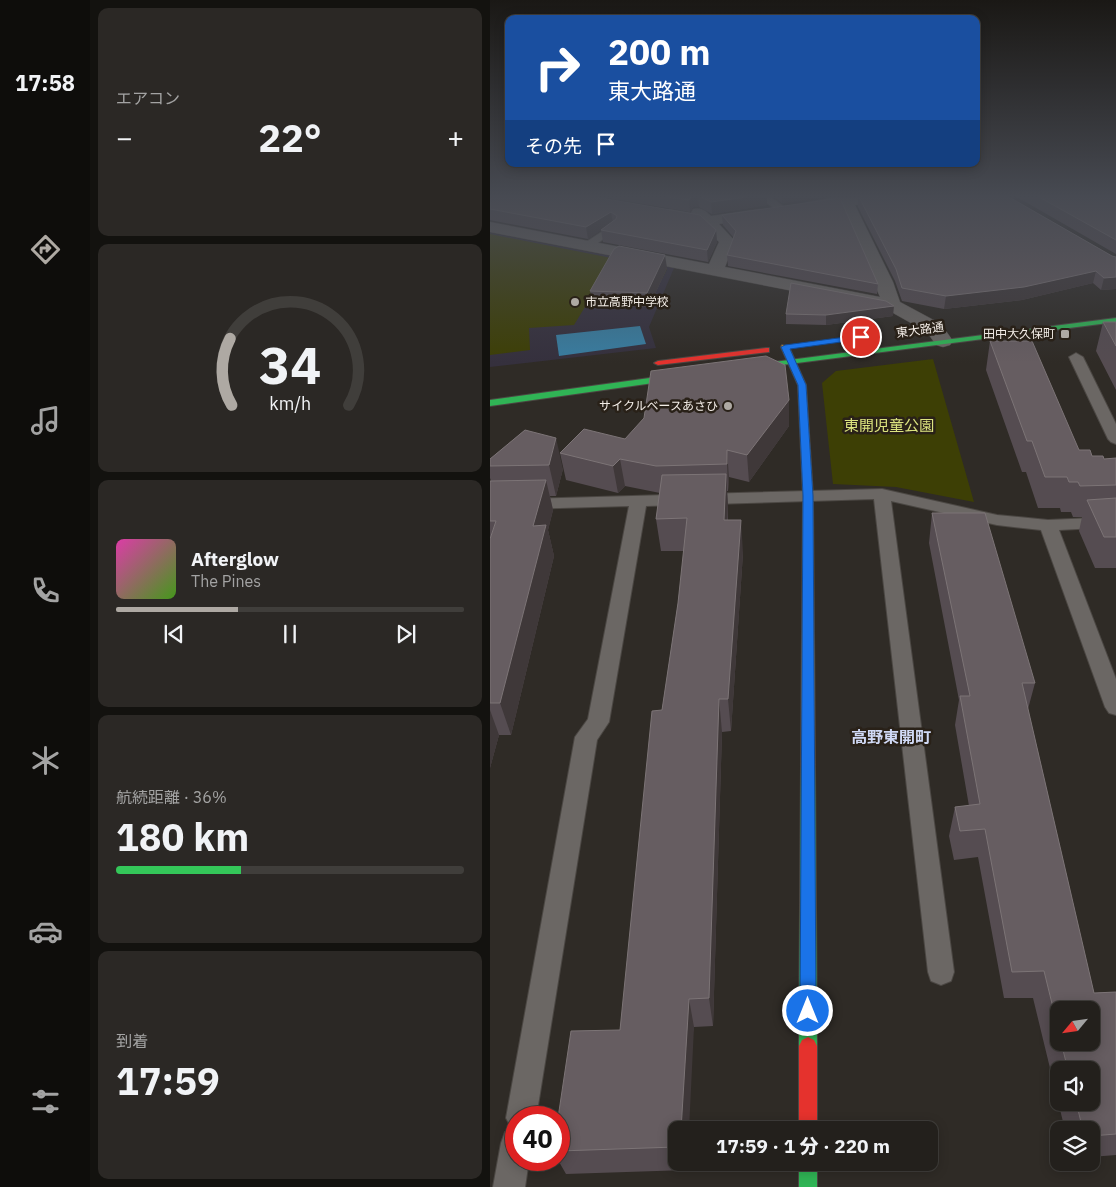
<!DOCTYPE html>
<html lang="ja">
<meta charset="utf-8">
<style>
:root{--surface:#23201c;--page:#2b2825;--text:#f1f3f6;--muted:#a3a3a3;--line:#403e3b;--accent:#aea9a3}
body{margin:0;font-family:"IBM Plex Sans","Noto Sans JP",sans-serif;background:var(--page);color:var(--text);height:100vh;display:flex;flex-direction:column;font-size:19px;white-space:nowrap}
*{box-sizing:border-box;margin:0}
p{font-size:16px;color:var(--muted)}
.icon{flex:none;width:28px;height:28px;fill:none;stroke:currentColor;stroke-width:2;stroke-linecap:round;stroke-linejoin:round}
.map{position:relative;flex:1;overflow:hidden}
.details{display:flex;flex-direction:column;gap:8px;padding:8px;background:#13120f;width:400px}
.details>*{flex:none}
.banner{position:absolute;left:15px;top:15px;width:475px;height:152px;border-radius:10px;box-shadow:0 2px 12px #0003,0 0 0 1px var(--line);background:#1a4fa0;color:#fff;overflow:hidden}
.needle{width:32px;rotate:241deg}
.controls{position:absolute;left:560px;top:1001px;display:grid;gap:10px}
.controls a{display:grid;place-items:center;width:50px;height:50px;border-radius:10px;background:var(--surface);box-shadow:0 2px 12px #0003,0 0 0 1px var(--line);font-size:25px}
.speed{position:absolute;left:15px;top:1106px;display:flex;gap:10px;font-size:25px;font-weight:700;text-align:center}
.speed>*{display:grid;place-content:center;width:65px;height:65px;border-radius:50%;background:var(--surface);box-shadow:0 2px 12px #0003,0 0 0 1px var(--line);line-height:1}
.speed .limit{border:8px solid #d22;background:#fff;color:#111}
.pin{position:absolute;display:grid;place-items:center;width:42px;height:42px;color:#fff;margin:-21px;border:2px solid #fff;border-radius:50%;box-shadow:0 1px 5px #0007}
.me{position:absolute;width:55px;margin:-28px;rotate:0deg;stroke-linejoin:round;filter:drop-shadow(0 0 4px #0008)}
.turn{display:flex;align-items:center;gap:18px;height:105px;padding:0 20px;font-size:22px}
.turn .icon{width:65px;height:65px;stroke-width:2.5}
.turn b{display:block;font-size:35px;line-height:42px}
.then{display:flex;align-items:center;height:48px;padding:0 20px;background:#0003;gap:10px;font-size:19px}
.big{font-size:38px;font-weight:800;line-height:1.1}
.details .tile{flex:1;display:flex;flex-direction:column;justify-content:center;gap:8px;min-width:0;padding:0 18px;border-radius:10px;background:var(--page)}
.details .dial{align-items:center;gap:0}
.dial svg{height:130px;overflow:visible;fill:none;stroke:var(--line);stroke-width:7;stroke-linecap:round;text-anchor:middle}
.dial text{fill:var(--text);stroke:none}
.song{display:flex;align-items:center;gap:15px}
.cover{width:60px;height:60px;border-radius:8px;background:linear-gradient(135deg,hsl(320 70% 55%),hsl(100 70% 35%))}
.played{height:5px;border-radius:2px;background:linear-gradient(90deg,var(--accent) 35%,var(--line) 35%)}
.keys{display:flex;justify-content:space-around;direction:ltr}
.heat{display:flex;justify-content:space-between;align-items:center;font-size:28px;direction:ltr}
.charge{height:8px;border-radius:4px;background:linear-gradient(90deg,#34c759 36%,var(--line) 0)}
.trip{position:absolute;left:178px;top:1121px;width:270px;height:50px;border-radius:10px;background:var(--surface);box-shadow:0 2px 12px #0003,0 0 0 1px var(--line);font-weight:800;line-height:50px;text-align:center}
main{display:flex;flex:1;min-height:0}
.tab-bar{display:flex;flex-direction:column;width:90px;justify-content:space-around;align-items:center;background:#0e0d0b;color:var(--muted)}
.tab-bar .icon{width:35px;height:35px}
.tab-bar .current{color:var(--accent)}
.tab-bar b{font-size:22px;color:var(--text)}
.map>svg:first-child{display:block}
.education{fill:#35303d}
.green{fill:#3d3f05}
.water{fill:#397da0}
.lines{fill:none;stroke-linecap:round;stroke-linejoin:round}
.lane-casing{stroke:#4b4743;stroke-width:2}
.street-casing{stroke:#4b4743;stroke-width:1}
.fast-casing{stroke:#4b4743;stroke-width:2}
.slow-casing{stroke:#4b4743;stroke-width:2}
.jam-casing{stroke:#4b4743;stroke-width:2}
.lane{fill:#6b6764;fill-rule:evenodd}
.street{fill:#6b6764;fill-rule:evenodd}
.fast{fill:#30b455;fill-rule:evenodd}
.slow{fill:#ff9f0a;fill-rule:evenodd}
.jam{fill:#e5322d;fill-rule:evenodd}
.wall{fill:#554c51;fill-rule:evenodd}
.shaded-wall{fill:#3f3839}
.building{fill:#665d61;stroke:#7c7476}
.route{fill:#1a73e8;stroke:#114b97}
.poi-dot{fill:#aea9a3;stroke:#292118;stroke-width:2}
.labels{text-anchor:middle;stroke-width:5;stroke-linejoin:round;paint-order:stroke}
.far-poi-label{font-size:12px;fill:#f3ede7;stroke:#292118;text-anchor:end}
.far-street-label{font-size:12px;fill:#f3ede7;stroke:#292118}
.park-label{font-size:15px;fill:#dce47f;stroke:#292118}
.neighbourhood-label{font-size:16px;font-weight:bold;fill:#d0d9f5;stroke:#292118}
</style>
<main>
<nav class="tab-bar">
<b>17:58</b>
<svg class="icon current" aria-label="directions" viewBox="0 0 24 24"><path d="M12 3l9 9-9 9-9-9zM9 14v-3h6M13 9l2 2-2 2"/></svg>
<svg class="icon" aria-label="music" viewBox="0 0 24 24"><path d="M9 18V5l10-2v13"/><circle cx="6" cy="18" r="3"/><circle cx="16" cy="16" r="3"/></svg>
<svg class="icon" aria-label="phone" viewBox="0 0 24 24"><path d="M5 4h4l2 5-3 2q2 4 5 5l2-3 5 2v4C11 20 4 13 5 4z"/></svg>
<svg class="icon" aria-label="climate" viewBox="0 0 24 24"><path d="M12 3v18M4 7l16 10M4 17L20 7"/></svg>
<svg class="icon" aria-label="car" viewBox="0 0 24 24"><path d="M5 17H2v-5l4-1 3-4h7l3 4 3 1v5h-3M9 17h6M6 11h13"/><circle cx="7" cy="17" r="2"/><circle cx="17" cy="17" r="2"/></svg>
<svg class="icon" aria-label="filters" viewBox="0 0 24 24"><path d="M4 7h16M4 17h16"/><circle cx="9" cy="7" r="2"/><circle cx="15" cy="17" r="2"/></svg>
</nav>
<section class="details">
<div class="tile"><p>エアコン</p>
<div class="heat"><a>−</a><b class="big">22°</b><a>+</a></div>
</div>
<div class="tile dial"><svg viewBox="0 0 100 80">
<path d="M14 69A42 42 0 1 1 86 69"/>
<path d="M14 69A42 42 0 0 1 13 28" stroke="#aea9a3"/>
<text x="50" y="56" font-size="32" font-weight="700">34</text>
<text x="50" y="72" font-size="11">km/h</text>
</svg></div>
<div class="tile">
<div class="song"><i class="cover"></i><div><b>Afterglow</b><p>The Pines</p></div></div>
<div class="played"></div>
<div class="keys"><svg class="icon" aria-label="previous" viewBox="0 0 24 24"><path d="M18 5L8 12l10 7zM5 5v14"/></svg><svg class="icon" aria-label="pause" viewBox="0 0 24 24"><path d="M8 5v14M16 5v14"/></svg><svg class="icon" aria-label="next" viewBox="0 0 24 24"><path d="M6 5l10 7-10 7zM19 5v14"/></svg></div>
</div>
<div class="tile"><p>航続距離 · 36%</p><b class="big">180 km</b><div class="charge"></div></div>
<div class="tile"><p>到着</p><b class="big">17:59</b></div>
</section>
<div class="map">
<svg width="626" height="1187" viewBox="0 0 626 1187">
<rect width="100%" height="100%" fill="#2f2b26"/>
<path class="education" d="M0,233l184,35 -25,59 7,21 -166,19z"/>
<path class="green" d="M0,234l177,35 -5,10 -59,-2 -29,48 -45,3 1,22 -40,5z
M443,359l41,143 -78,-15 -63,-3 -11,-101 14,-12z"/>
<path class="water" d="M150,326l6,18 -87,12 -3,-21z"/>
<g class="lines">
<g class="lane-casing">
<path id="lane" d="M269,197h12l17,13 -5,3 -4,-1z
M122,225l5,3 -1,2 -25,18h-8l-2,-2 2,-2z
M586,353l7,4 33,67v20l-5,-2 -3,-3 -39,-82z
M392,489l115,26 51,5 68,-3v10l-57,3 57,149v36l-7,-2 -4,-6 -64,-177 -44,-5 -106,-24 63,471 -3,9 -10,4 -10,-4 -3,-9 -54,-473 -228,7 -37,216 -12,18 -61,378h-20v42h13l-4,27h-32l8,-44 4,-11 7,-3 -6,-11 69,-381 13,-18 41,-213 -139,4v-10z"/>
</g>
<g class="street-casing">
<path id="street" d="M344,197h75l-2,3 -5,1 -47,4 38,77 7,20 41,22 12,17 -3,4 -7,2 -7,-2 -9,-13 -41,-23 -396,-77v-10l219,42 10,-22 -17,-17 -38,-8 -3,-3 3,-3 5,-2 22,4 2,-4c8,-2 12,1 18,7l49,-7 5,2 3,3 -3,3 -46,7 16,17 -10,26 155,30 -39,-91 -36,6 -5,-2 -3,-3 3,-3z"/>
</g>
<g class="fast-casing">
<path id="fast" d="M626,318v4l-373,48 -4,-2 4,-2z
M196,373l4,3 -1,2 -199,28v-6z
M318,759l5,2 2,4 2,281 -3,6 -6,3 -6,-3 -3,-6 2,-281 2,-4z
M309,1162h18v25h-18z"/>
</g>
<g class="slow-casing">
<path id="slow" d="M292,345l7,2 17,38 7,111 2,269 -2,4 -5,2 -5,-2 -2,-4 2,-269 -5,-111 -17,-38z"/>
</g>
<g class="jam-casing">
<path id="jam" d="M276,348h3v4l-111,13 -4,-2 4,-2z
M318,1037l6,3 3,6v84h-18v-84l3,-6z"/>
</g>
<use href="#lane" class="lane"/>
<use href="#street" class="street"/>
<use href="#fast" class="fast"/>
<use href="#slow" class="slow"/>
<use href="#jam" class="jam"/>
</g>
<path class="wall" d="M0,197h105l121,33 1,12 -9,20 -105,-20 -2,-12 -13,9 -98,-19z
M112,197h165v8l-55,9 -13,-7h-6l-3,5z
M284,197h48l-40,6z
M368,197h151l103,59 4,1v32l-15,1 -8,-7 -71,17 -78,9 -42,-8 -7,-20 -37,-74z
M527,197h99v57z
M232,215l156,69 -1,10 -149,-28 -1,-11 7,-17 -11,-13z
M177,268l-18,39 -56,-2 -3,-14z
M296,314l107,2 -67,9 -40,-1z
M613,322l13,24v44l-20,-39z
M500,341l89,109 13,6 12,3 12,-1v110h-21l-16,-37 3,-14h-9l-2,-5h-10l-1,-4h-22l-12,-36h-4l-36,-102z
M299,426l-40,56 -20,-5 -1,14h-1l1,14v15l15,33 -12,178 -9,1 -9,294 -19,1 -18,103v32h11v8l-121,4 -8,-14 1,-42 61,-88 42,-320 16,-107 6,-52h-23l-5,-32 4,-26 -35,-7 -7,7 -52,-13 -6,-27 65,-14z
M35,430l38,39 -7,27h-6l3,14 -5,20 6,26 -43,179h-12l-9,33v-287h1l-1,-3v-19z
M442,513l103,170 -7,26 66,284 22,-1v163l-25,2v-27h-26l-32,-132h-29l-26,-141 -24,3 -5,-24 6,-29 14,-1 -14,-81 4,-25 -30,-157zM569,1010l32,32h-32zM569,1070h32v32h-32z"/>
<path class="shaded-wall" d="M201,197h7l1,10h-6l-3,5 -1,-12z
M257,197h20v8l-55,9 -1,-12z
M292,197h40l-40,6z
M121,212l2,11 -25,16 -2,-12z
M226,230l1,12 -9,20 -1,-12z
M175,255l2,13 -18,39 -2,-14z
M606,271l-3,12 -71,17 -78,9 2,-13z
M626,277v12l-15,1 3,-12z
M404,306l-1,10 -67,9v-10z
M299,400v26l-40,56 -2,-27z
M66,438l7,31 -7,27 -7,-31z
M237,450l2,27 -1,14 -1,-27z
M130,459l5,27 -7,7 -5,-27z
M236,474l2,31 -2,48 -2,-33z
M56,480l7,30 -5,20 6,26 -43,179 -11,-32 33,-177z
M251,520l2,33 -12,178 -3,-32z
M229,699l3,33 -9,294 -4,-28z
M0,710l9,25 -9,33z
M199,999l5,28 -5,103h-8z
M195,1162h2v8z"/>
<path class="building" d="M0,197h105l105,18 16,15 -9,20 -106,-20 15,-11 1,-3 -6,-4 -25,15 -96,-18z
M178,197h23l-2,3z
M211,197h46l-36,5z
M369,197h150l103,59 4,1v20l-12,1 -8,-7 -72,16 -78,9 -44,-8 -6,-19z
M549,197h77v43z
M350,198l38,86 -151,-29 9,-24 -14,-16z
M129,246l46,9 -18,38 -57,-2 24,-42z
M301,283l95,18 8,5 -68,9 -40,-1z
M613,322h13v24z
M500,341h42l47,109h11l2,6h11l1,3 12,-1v27l-36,1 -2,-4h-9l-2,-5h-22l-13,-36h-5z
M276,356l19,9 4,35 -42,55 -20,-5v14l-71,2 -36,-7 -7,7 -53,-13 24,-24 41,10 19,-21 7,-47z
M35,430l31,8 -7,27 -59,1v-7z
M236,474l-2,46h17l-13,179h-9l-10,299 -20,1 -8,131h-5v17l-117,4v-33h-1l13,-87 49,-1 32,-319 10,-1 16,-107 9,-85 -31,1 6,-44z
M56,480l-13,46 13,-1 -46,178h-10v-164l6,-18h-6v-40z
M626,498v39h-12l-17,-37z
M442,513h53l50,170h-13l72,310 22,-1v142l-25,2v-6h-8l-7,-28h15v-32h-23l-7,-28h30v-32h-32v22l-15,-61 -32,1 -27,-143 -25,2 -5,-24 25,-3 -20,-108h10z"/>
<linearGradient id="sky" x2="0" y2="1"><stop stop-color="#1a1815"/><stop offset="0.54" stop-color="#474a52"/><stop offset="1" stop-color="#474a52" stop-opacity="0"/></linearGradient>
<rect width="626" height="363" fill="url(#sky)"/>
<path class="route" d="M371,335l4,2 -2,2 -73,10 16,36 7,111 3,515 -2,6 -6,3 -6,-3 -2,-6 3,-515 -5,-111 -17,-38 4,-2z"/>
<g class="poi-dot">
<circle cx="85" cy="302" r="5"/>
<rect x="570" y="329" width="10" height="10" rx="2.5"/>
<circle cx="238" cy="406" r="5"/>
</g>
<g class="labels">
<g class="far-poi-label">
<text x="95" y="306" text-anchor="start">市立高野中学校</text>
<text x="565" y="338">田中大久保町</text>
<text x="228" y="410">サイクルベースあさひ</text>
</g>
<g class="far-street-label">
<text transform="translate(430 330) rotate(-8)" y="4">東大路通</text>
</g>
<g class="park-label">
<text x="399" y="431">東開児童公園</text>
</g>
<g class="neighbourhood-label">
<text x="401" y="743">高野東開町</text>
</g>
</g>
</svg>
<div class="controls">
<a><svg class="needle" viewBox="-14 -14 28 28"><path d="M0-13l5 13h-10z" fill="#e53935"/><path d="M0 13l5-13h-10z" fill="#a3a3a3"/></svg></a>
<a><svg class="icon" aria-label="sound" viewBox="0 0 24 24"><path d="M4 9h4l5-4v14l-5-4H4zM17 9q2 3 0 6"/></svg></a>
<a><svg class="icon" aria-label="layers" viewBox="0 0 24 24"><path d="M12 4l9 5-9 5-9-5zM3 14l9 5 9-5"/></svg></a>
</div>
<div class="speed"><div class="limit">40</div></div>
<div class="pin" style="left:371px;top:337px;background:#d93025"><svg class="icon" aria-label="arrive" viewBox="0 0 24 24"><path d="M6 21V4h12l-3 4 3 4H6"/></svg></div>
<svg class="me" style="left:318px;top:1011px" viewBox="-20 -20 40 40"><circle r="17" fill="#1a73e8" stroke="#fff" stroke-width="3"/><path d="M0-11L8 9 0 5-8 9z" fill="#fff"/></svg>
<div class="trip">17:59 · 1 分 · 220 m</div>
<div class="banner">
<div class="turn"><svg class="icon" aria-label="right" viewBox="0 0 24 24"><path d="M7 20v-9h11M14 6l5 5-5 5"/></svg><div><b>200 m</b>東大路通</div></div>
<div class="then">その先<svg class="icon" aria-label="arrive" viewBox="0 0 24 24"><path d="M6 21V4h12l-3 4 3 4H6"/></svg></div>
</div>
</div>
</main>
